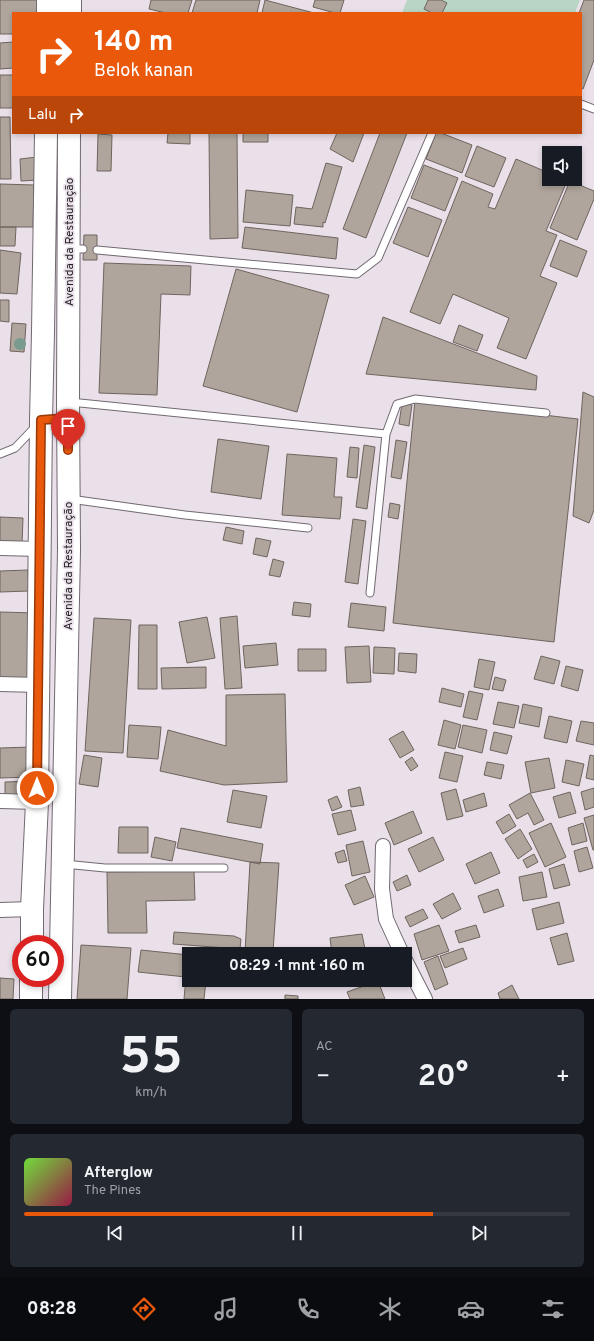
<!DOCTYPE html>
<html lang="id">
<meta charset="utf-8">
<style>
:root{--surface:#171b24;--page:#242831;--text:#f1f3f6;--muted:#9ea1a6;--line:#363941;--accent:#ea580c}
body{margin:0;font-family:Overpass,sans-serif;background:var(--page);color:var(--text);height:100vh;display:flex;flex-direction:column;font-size:15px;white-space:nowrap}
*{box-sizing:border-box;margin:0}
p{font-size:13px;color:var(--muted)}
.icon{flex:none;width:22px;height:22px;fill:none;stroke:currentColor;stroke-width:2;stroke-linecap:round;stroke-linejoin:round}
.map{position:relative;height:999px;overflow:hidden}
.panel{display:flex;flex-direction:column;gap:10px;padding:10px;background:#0d0f14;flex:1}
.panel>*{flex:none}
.banner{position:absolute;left:12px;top:12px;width:570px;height:122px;border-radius:0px;box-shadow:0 2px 6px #0003;background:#ea580c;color:#fff;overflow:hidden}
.controls{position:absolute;left:542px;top:146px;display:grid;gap:8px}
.controls a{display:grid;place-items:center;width:40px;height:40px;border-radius:0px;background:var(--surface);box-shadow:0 2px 6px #0003;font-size:20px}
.speed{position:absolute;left:12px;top:935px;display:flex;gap:8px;font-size:20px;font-weight:700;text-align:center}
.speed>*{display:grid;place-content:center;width:52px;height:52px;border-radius:50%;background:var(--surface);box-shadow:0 2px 6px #0003;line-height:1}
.speed .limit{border:6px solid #d22;background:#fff;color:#111}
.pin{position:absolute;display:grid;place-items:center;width:34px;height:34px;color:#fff;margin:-41px -17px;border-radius:50% 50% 50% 0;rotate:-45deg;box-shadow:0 0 4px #0007}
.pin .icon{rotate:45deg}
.me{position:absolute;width:44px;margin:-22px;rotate:0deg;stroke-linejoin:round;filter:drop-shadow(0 0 3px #0008)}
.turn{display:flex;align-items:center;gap:14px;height:84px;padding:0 16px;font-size:18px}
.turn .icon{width:52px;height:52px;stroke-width:2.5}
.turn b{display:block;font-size:28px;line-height:34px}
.then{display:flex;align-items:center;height:38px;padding:0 16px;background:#0003;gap:8px;font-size:15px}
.big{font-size:30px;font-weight:700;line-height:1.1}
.panel .widget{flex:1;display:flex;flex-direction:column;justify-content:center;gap:6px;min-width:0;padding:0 14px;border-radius:6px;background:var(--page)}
.panel .dial{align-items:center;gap:0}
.dial b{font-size:52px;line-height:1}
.song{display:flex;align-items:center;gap:12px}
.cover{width:48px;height:48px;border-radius:6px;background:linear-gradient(135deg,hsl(100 70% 55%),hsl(340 70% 35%))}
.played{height:4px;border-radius:2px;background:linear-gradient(90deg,var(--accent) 75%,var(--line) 75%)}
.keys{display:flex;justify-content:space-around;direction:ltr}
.heat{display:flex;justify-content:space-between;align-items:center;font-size:22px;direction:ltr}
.panel .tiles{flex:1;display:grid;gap:10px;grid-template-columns:1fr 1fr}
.widget:last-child{grid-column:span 2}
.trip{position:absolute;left:182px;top:947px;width:230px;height:40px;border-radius:0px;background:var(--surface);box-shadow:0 2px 6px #0003;font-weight:700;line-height:40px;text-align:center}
.tab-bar{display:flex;height:64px;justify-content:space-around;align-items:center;background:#090b0e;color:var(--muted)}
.tab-bar .icon{width:28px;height:28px}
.tab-bar .active{color:var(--accent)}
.tab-bar b{font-size:18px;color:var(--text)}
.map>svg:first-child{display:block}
.green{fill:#b8d5c5}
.building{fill:#afa59c;stroke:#6e655e}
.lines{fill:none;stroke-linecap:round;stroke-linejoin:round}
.lane-casing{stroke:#716971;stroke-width:9}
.street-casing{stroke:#716971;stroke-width:16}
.primary-casing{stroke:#716971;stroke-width:24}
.lane{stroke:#fff;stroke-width:7}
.street{stroke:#fff;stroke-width:14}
.primary{stroke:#fff;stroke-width:22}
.tree{fill:#799a8f}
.route-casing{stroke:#983908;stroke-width:10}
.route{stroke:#ea580c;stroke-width:7}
.labels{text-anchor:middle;stroke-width:3.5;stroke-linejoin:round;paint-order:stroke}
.street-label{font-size:12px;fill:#221f22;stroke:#eae0ea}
</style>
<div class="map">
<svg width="594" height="999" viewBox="0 0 594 999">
<rect width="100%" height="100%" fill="#eae0ea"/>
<path class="green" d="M407,0h173l-5,13h-173z"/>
<path class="building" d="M0,0h39v13h-26v21h-13z
M151,0h41l-4,13h-22l-17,-4z
M196,0h64l-3,13h-65z
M265,0l49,13h-52z
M315,0h29l-4,13h-5l-22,-6z
M428,0h13l6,3 -5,10h-10l-8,-4z
M584,0h10v60l-11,29 -2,-1v-75h-2z
M13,42v26l-13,1v-26z
M0,75h13v33h-13z
M0,117h10l1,62h-11z
M168,133h22v11l-23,-1z
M209,133h28l1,105 -28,1z
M243,133h25v9h-25z
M337,133h27l-11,29 -23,-13z
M380,133h27l-41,105 -23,-9z
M436,133h5l31,12 -10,28 -36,-14z
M98,134l14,1 -1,36h-14z
M477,146l29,12 -12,29 -29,-11z
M37,157l2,23 -18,1 -1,-22z
M516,159l33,14v6h14l4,2 -21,50 11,4 -17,41 17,7 -31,76 -29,-11 12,-30 -56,-24 -13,30 -30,-12 52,-131 31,13 -5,13 7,2z
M326,163l16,4 -17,56 -2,-1v5l-29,-3 2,-17 16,2z
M424,165l34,13 -13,33 -34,-13z
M570,181l24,10v8l-17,41 -27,-12z
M0,184l34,1 -1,42h-33z
M246,190l47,5 -3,31 -47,-4z
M408,207l34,13 -14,37 -35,-14z
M0,227h16l-1,19h-15z
M245,227l93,11 -2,21 -94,-11z
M84,235h13v25h-14z
M560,240l27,11 -10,26 -27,-11z
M0,250l21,3 -4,41 -17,-1z
M104,263l87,3 -1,29 -29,-1 -4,101 -58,-2z
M236,269l93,26 -32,117 -94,-26z
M0,300h9v22l-9,-1z
M383,317l154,59 -1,14 -170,-16z
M12,323l14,1 -2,28 -14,-1z
M459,325l24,10 -6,16 -24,-9z
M583,392l11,5v113l-5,13 -16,-7z
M415,400l163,19 -24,223 -161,-19z
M402,403l10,2 -3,21 -10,-2z
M218,439l51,7 -8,53 -50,-7z
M396,440l11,2 -6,37 -10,-2z
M364,445l11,2 -8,62 -11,-2z
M350,447l9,1 -2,30 -10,-1z
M287,454l50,4 -3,39h8l-2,22 -58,-4z
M390,503l10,2 -2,14 -10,-2z
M0,517l23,1 -1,27 -22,-1z
M353,519l13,2 -8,63 -13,-2z
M226,527l18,4 -2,13 -19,-4z
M256,538l15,3 -4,16 -14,-3z
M273,559l11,3 -4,15 -11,-2z
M28,570l1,21 -29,1v-21z
M294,602l17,2 -1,13 -18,-2z
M351,603l35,4 -2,24 -36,-4z
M0,612l36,1 -2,68 -34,-2z
M237,616l5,72 -17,1 -5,-71z
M207,617l8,41 -28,5 -8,-41z
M94,618l37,2 -8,133 -38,-2z
M139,625h18v64h-19z
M276,643l2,22 -33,3 -2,-22z
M369,646l2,36 -24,1 -2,-36z
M374,647l21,1 -1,26 -21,-1z
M298,649h28v22h-28z
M399,653l18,1 -1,19 -18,-2z
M541,656l19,5 -6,23 -20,-5z
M479,659l16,3 -6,28 -15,-3z
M566,666l17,4 -5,21 -17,-5z
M206,667v21l-44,1 -1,-21z
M495,677l11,3 -3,11 -11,-2z
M442,688l22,6 -3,13 -22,-5z
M469,691l14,3 -6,26 -14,-3z
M285,694l2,88 -63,3 -64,-14 8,-41 58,16v-51z
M498,702l21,4 -5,22 -21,-4z
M523,704l19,4 -3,19 -20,-4z
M549,716l23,5 -5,22 -23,-5z
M444,720l17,5 -6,24 -17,-4z
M581,721l13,2v22l-18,-4z
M129,725l32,2 -3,32 -31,-2z
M463,725l24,5 -5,23 -24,-6z
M403,731l11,19 -14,8 -11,-19z
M494,732l18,4 -5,18 -17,-4z
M31,747v30l-31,1v-30z
M445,752l18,4 -6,26 -18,-4z
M84,755l18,3 -4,29 -19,-3z
M590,755l4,1v24l-8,-2z
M412,757l6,9 -7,5 -6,-9z
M549,758l6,30 -24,5 -6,-31z
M566,760l18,4 -5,22 -17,-4z
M487,762l17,3 -3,14 -17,-4z
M33,781v16l-28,1v-16z
M360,787l4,18 -13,2 -3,-17z
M594,788v19l-9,3 -4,-18z
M456,789l7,27 -16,4 -6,-27z
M233,790l34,6 -6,32 -34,-6z
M570,792l6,21 -17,5 -6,-21z
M484,793l3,13 -21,6 -3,-12z
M530,793l14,27 -10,5 -6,-12 -11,6 -8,-14z
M337,796l5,11 -10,4 -4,-11z
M351,810l5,20 -18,5 -6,-21z
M413,811l9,22 -28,12 -9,-22z
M509,814l7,12 -13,8 -7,-12z
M594,815v35h-1l-9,-32z
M551,823l15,34 -21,10 -16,-34z
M583,823l4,18 -15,4 -4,-17z
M119,827h29v26h-30z
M181,828l82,16 -3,20 -83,-16z
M520,829l12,20 -14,10 -13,-20z
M155,837l21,5 -4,19 -21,-4z
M433,837l11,23 -25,12 -11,-23z
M363,841l7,31 -18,4 -6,-31z
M587,847l6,21 -14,4 -5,-21z
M344,850l3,11 -9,2 -3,-10z
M491,852l9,21 -25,11 -9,-20z
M534,854l4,8 -11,6 -4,-8z
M250,862l29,1 -6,89h-28z
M564,864l6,21 -16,4 -5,-20z
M194,871l1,29 -49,1 1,32h-39l-1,-61z
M542,872l5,25 -24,4 -4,-24z
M407,875l4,10 -14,6 -4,-9z
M365,876l9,21 -20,8 -9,-20z
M498,889l6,17 -20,7 -6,-17z
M453,893l8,16 -19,10 -9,-15z
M559,902l5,21 -27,7 -5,-21z
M423,909l5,9 -18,9 -5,-10z
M439,925l10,26 -27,9 -8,-26z
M476,925l4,12 -21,6 -4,-12z
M174,932l60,4 7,3 -1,10 -67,-5z
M567,933l7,28 -16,4 -8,-27z
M362,934l4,20h-34l-2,-16z
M81,945l50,3 -4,51h-50z
M463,948l4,11 -22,9 -5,-12z
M141,950l48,5v25h17l-2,19h-20l2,-22 -48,-5z
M438,956l10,28 -13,6 -11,-28z
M0,978l14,1 -1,20h-13z
M337,980h17l-17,3z
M378,981l7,18h-35l-3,-7z
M512,985l7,14h-19l-2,-6z
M285,995l13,1v3h-13z"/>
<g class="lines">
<g class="lane-casing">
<path id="lane" d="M581,104l13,5
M71,249h12
M97,250l260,24 21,-16 54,-125
M70,402l316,32
M0,454l15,-6 21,-22
M70,499l115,16 123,13
M370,593l16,-159 11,-30 18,-5 131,14
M64,864l41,4h119"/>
</g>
<g class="street-casing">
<path id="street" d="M0,548l40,1
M0,684l38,1
M0,801l37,1
M383,846l-1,43 4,30 16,35
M0,910l32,-1
M405,960l20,39"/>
</g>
<g class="primary-casing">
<path id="primary" d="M48,13v-13
M70,13v-13
M32,944v-35l5,-107 4,-382 2,-88 3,-199
M31,999v-21
M60,999l9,-449 -1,-148 1,-269"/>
</g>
<use href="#lane" class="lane"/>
<use href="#street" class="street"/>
<use href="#primary" class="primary"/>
</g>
<circle class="tree" cx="20" cy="344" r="6"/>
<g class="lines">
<g class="route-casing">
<path id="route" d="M37,788l4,-368 27,-2v32"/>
</g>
<use href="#route" class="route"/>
</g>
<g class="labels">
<g class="street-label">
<text transform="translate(69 242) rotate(-90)" y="4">Avenida da Restauração</text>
<text transform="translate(68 566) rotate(-90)" y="4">Avenida da Restauração</text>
</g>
</g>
</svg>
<div class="controls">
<a><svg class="icon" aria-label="sound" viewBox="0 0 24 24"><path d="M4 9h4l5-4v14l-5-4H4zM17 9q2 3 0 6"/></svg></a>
</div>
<div class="speed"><div class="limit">60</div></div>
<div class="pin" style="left:68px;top:450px;background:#d93025"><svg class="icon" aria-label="arrive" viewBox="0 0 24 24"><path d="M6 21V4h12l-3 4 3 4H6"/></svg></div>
<svg class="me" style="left:37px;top:788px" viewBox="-20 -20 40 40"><circle r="17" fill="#ea580c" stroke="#fff" stroke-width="3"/><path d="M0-11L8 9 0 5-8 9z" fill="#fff"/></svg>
<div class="trip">08:29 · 1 mnt · 160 m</div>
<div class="banner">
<div class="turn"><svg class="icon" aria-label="right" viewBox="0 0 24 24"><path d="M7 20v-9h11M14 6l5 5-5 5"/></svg><div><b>140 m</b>Belok kanan</div></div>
<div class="then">Lalu<svg class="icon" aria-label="right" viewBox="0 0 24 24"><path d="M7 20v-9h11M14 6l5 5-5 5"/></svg></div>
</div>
</div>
<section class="panel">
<div class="tiles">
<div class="widget dial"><b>55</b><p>km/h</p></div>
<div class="widget"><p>AC</p>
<div class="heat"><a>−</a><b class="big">20°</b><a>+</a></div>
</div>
<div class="widget">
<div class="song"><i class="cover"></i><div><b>Afterglow</b><p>The Pines</p></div></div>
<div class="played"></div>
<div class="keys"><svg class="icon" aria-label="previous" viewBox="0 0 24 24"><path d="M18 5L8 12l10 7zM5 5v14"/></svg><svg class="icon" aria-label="pause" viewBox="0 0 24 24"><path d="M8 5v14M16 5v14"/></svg><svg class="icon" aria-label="next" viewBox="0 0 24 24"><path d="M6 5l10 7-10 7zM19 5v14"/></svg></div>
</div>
</div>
</section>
<nav class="tab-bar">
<b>08:28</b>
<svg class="icon active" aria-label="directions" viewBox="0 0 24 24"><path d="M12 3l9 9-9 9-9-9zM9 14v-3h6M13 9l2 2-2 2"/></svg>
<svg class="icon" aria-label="music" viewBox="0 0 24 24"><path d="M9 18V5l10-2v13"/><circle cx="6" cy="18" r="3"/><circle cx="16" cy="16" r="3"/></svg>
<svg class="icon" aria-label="phone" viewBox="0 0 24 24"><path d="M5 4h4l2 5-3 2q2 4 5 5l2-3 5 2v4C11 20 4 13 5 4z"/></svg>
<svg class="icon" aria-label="climate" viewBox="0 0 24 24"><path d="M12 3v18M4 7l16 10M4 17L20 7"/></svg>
<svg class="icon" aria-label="car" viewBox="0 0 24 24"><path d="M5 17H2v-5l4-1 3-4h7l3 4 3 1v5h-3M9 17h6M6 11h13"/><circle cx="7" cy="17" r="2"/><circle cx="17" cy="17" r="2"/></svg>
<svg class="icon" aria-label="filters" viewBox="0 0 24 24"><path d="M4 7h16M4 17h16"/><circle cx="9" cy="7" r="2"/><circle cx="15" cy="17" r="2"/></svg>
</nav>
